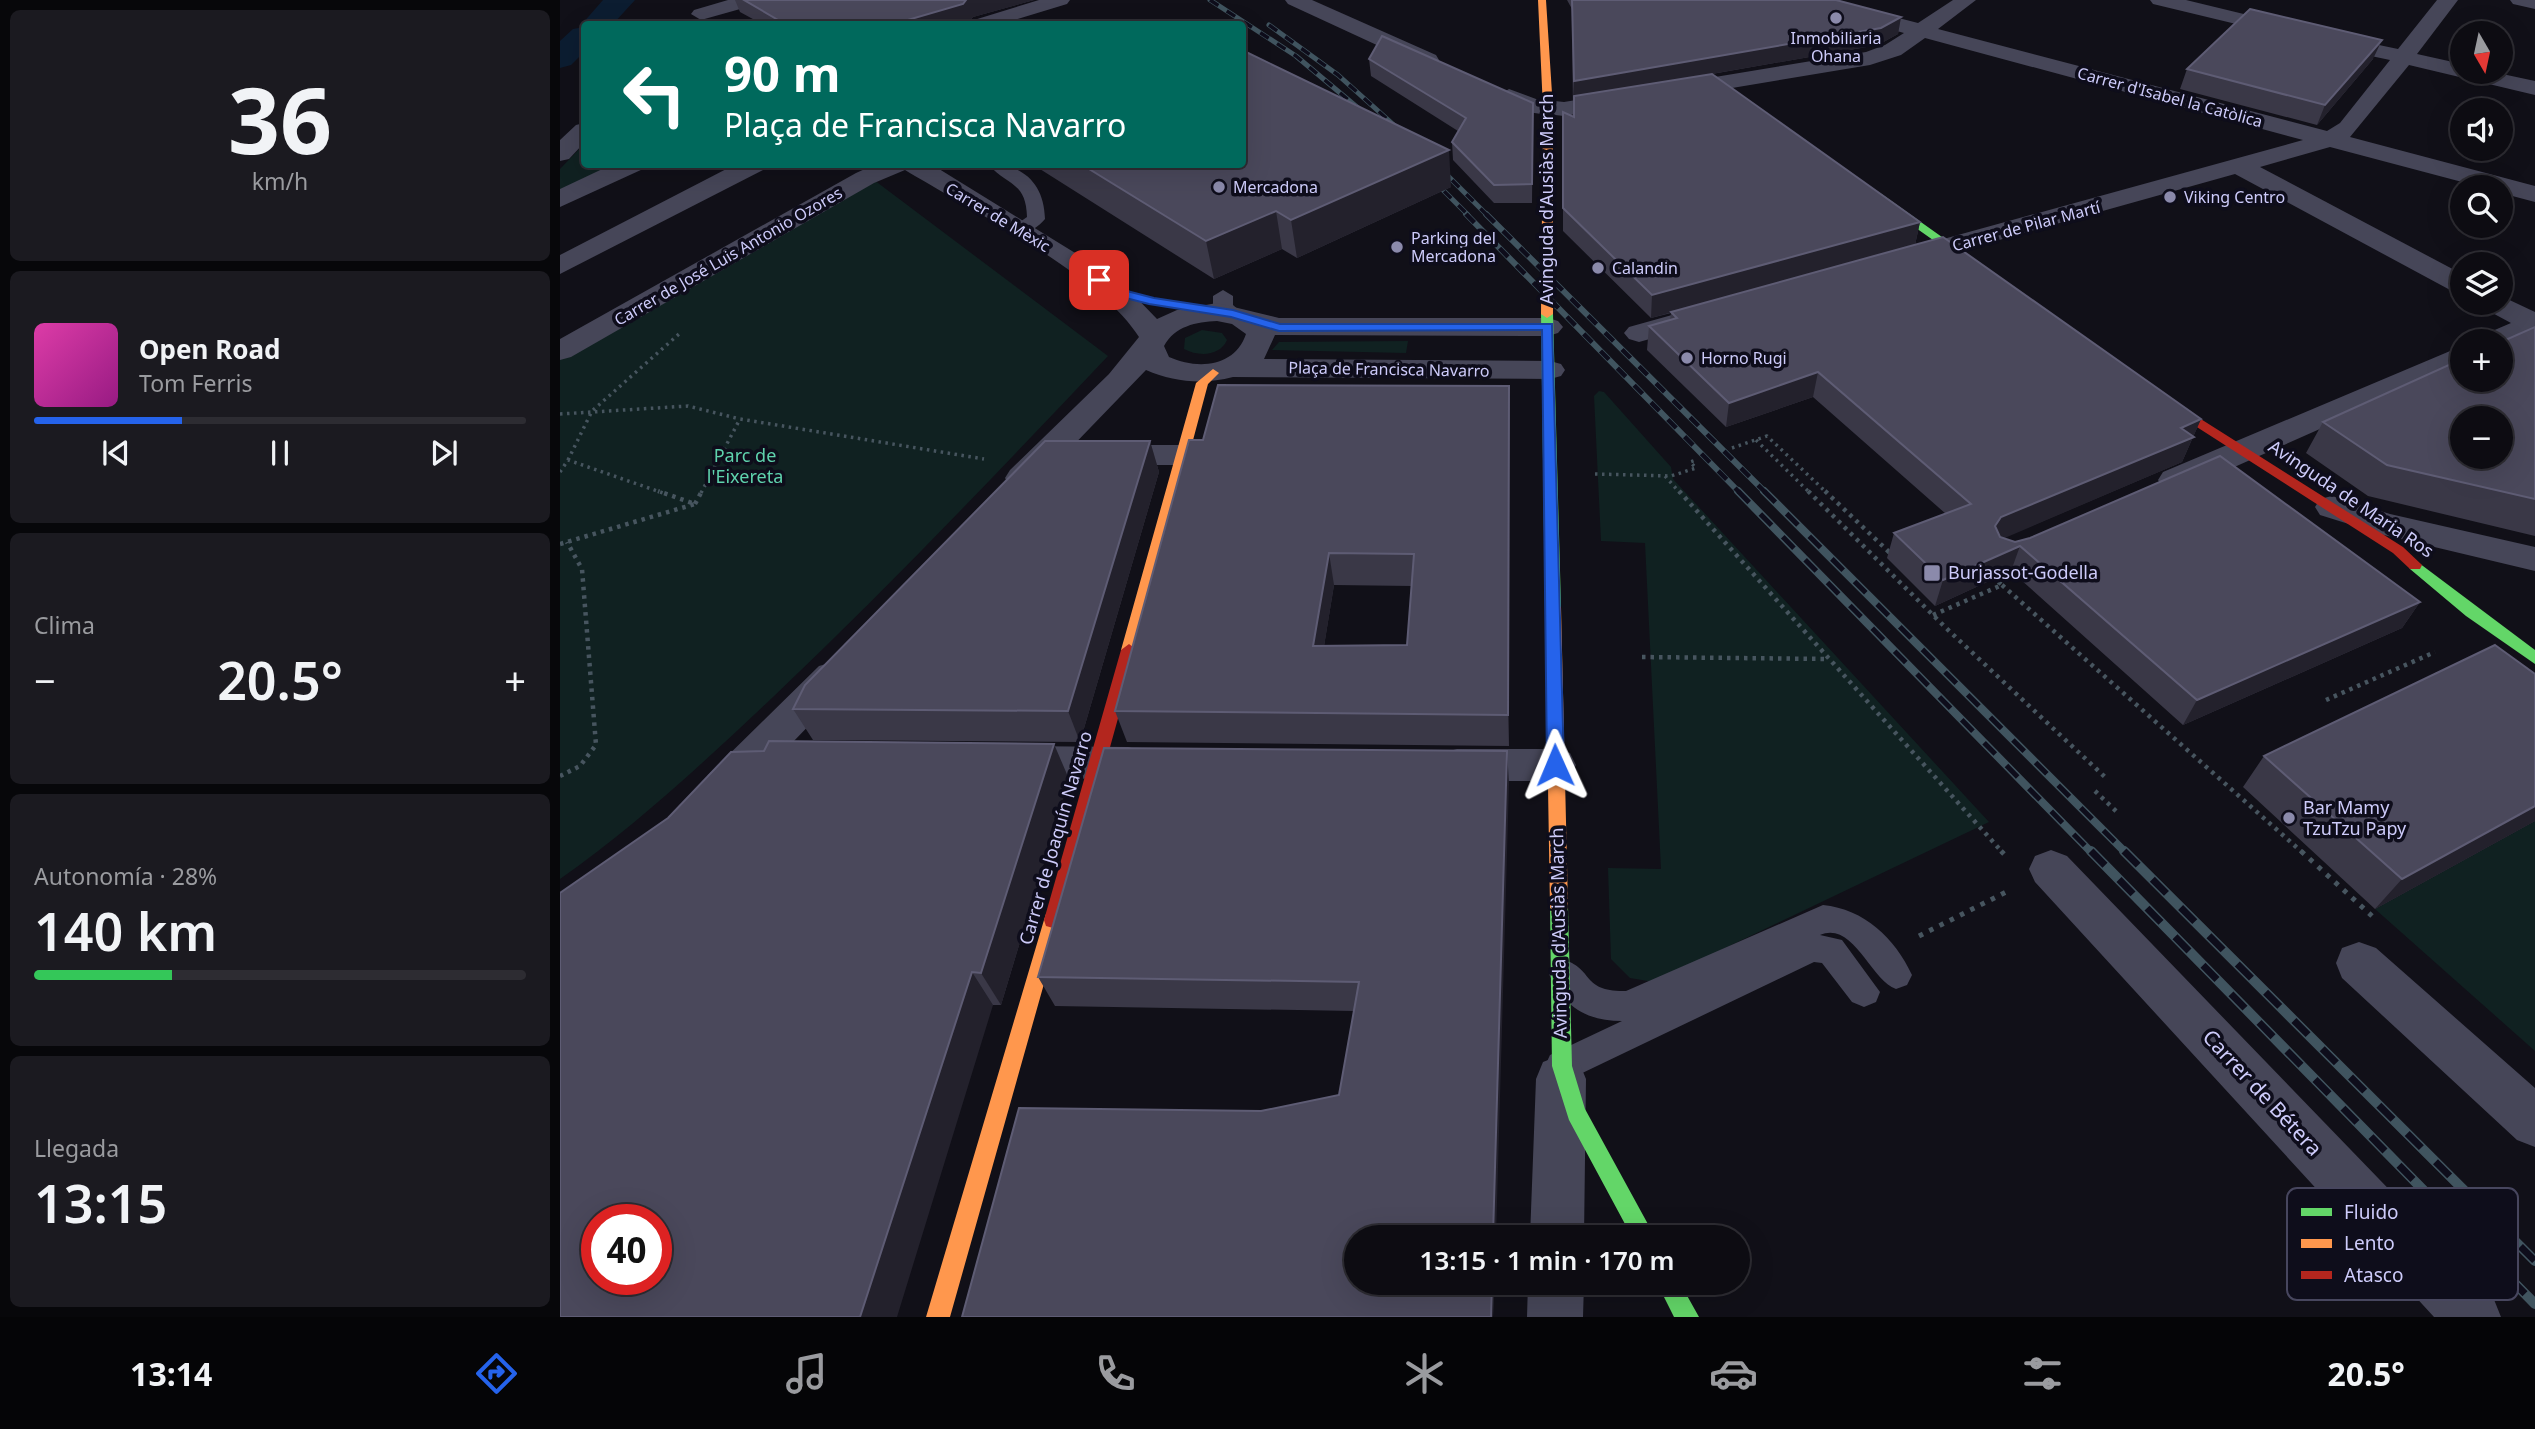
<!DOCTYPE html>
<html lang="es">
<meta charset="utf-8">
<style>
:root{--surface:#0d0c12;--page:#1b1a20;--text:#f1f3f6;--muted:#9a9b9f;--line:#2d2c32;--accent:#2563eb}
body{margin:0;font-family:"Noto Sans",sans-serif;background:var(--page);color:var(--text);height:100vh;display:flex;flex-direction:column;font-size:26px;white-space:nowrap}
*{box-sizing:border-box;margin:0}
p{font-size:23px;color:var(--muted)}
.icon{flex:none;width:38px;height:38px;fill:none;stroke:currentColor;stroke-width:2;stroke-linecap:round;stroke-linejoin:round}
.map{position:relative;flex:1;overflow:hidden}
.details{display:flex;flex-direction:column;gap:10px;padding:10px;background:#07070a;width:560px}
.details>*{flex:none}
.banner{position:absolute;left:21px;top:21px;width:665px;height:147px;border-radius:7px;box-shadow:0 7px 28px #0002,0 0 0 2px var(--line);background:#00695c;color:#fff;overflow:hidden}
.needle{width:46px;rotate:171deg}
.fabs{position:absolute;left:1890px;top:21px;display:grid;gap:14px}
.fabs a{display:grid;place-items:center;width:63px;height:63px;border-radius:50%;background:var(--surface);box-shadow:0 7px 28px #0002,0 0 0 2px var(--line);font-size:35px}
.speed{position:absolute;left:21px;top:1204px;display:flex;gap:14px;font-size:35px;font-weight:700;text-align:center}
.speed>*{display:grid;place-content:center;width:91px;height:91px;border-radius:50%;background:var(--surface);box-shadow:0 7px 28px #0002,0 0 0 2px var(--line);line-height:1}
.speed .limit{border:10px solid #d22;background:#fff;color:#111}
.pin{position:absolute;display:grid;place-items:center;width:60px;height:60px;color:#fff;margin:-30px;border-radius:14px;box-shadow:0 4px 10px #0006}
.me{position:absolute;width:77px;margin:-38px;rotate:359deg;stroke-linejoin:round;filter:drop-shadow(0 0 5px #0008)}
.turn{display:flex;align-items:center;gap:24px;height:147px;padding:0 28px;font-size:32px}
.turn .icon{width:91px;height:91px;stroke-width:2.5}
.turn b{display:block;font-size:49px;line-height:60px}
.big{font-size:52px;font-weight:600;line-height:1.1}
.details .card{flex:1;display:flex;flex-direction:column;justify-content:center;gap:10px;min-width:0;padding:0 24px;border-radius:10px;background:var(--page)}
.details .dial{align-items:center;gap:0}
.dial b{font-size:91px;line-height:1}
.song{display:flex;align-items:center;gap:21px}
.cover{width:84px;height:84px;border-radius:10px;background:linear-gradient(135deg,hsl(320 70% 55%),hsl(310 70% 35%))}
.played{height:7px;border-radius:4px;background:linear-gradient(90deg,var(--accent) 30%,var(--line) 30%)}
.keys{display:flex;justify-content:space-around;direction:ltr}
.heat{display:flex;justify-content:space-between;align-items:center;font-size:38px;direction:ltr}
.charge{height:10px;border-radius:5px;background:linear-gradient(90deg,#34c759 28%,var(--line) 0)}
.trip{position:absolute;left:784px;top:1225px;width:406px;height:70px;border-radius:35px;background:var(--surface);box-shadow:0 7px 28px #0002,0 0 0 2px var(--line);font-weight:600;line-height:70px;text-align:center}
.tabs{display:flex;height:112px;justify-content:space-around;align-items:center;background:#050507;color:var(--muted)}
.tabs .icon{width:49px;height:49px}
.tabs .current{color:var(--accent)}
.tabs b{font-size:32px;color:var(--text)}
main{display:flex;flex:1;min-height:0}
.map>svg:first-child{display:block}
.green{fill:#102121}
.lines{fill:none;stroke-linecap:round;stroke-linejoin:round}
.canal{fill:#0c1d31;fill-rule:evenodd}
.path-far2{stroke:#47555f;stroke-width:3.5;stroke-dasharray:2.5 4.5;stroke-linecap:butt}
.path-far1{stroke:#47555f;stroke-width:4.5;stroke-dasharray:3.5 5;stroke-linecap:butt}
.path{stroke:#47555f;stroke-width:5;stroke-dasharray:4.5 7;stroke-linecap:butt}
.lane{fill:#464658;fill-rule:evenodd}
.street{fill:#464658;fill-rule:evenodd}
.fast{fill:#63d668;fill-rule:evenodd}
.slow{fill:#ff974d;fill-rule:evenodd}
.jam{fill:#b3261e;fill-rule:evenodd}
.rail-far3-casing{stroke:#40545f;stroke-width:5}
.rail-far2-casing{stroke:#40545f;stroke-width:6}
.rail-far1-casing{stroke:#40545f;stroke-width:8}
.rail-casing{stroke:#40545f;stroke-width:10}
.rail-far3{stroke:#0e0d1b;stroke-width:3.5;stroke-dasharray:10;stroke-linecap:butt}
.rail-far2{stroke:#0e0d1b;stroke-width:4.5;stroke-dasharray:12;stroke-linecap:butt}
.rail-far1{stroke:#0e0d1b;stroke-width:5;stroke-dasharray:16;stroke-linecap:butt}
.rail{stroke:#0e0d1b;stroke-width:7;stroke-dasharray:20;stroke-linecap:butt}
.wall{fill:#3a3847;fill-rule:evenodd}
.shaded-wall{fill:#23212c}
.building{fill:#4a485b;stroke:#5e5c74;stroke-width:2;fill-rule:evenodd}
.route{fill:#2563eb;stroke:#184099;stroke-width:2}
.poi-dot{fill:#8b8aab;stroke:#0e0d1b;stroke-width:2.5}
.labels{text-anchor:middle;stroke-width:7;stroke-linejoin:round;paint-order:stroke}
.far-poi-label{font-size:16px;fill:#cdcbfa;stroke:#0e0d1b;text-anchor:start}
.far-street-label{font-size:16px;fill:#cdcbfa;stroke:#0e0d1b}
.street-label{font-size:18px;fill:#cdcbfa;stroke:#0e0d1b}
.park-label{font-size:18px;fill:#5fd3ad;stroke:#0e0d1b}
.poi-label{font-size:18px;fill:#cdcbfa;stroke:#0e0d1b;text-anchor:start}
.near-street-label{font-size:21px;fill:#cdcbfa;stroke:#0e0d1b}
.key{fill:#0e0d1b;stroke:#47465e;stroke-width:2}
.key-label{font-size:19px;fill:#cdcbfa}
</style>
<main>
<section class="details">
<div class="card dial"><b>36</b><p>km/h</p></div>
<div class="card">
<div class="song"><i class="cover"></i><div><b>Open Road</b><p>Tom Ferris</p></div></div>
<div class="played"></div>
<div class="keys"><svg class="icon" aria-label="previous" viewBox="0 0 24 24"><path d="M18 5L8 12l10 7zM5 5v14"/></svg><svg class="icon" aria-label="pause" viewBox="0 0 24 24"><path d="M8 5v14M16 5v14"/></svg><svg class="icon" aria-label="next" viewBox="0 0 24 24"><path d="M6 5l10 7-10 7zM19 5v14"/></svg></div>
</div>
<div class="card"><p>Clima</p>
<div class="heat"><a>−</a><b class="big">20.5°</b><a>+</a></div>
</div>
<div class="card"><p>Autonomía · 28%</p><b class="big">140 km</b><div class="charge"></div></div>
<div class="card"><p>Llegada</p><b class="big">13:15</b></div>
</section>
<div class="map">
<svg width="1975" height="1317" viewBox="0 0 1975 1317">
<rect width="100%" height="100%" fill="#111018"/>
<path class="green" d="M24,144v20l33,1 -57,25v-21z
M314,180l234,176c-109,115 -219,231 -335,341 -68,64 -136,128 -213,182v-521z
M642,330l20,3 5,7c-7,16 -28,17 -43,9l1,-11z
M848,341l-2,12 -134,-3 7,-8z
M1039,391l5,1 67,75 2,12 316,343 -335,160 -24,-4 -19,-19 -3,-91 53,1 -16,-326 -44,-2 -7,-145z
M1975,821v230l-160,-142z"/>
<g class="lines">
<path class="canal" d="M43,0h32l-22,24h-29v28l-13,13 -11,3v-27l13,-12 11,-2 -2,-3z"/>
<path class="path-far2" d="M0,414l128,-8 52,13
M1196,440l54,53
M1172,448l35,-12 60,57
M8,460l24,-49 87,-77
M0,472l8,-12 95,33
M1035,474l76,2 25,-8 -6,-6 6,-2
M1105,476l15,17
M141,493l39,-74 244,40"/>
<path class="path-far1" d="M1119,491l324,362
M1248,491l138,137 159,149
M1265,491l64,61 3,-1
M135,504l7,-13
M0,544l135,-40 -37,-13
M1442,585l301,268
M1373,615l69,-30 -9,-8
M1082,657l187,2
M1766,700l109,-48
M0,776l20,-10 16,-21 -14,-176 -15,-27
M1535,791l22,21"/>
<path class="path" d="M1441,851l3,3
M1741,851l71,65
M1359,936l89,-45"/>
<path class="lane" d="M428,164c35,0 56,19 57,55 -7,9 -21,17 -32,14l-3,-4 17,-12c-1,-36 -20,-31 -39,-53z
M663,290l10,6v9l10,9 -3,4h-14l-13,-11v-11z
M1263,905c41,4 72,33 89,70l-5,10 -11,4c-26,-9 -42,-68 -76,-54l22,5 38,52 -4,10 -12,5 -12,-5 -30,-39 -8,-1 -240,115 -12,5 -12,-5 -5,-11 5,-11 72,-34c-36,0 -59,-15 -73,-47l5,-10 11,-4c29,10 17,32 61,31z"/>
<path class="street" d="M168,0h33l-3,4 -57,16 -10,-6 3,-4z
M479,0h31l-3,4 -66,20h-30l3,-4z
M725,0h27l124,55 3,5 -11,7 -8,-2 -132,-61z
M1236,0h33l89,23 35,-23h23l-38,29 389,102 13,-8 50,-63 -19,-4 -3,-5 3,-5 8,-1 19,4 39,-49h21l-41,54 45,10v8h31l42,9v14l-126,-30 -59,72 185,49v16l-34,-9v-6h-20l-151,-40 -70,20 202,107v19l-10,-2 -217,-117 -325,91 -10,-2 -4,-6 4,-6 403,-111 -378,-102 -24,17 -31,10 -306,51c-20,-2 -54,-2 -66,-20l11,-7 27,10 28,3 302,-50 19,-7 19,-12 -105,-29z
M1590,0h36l111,27 4,4 -11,6 -137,-33z
M1950,0h25v9l-22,-5z
M24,123v20l-15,16 -9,2v-21l16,-15z
M53,164h33l-3,5 -83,38v-18z
M176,164h32l-3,5 -205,105v-19z
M316,164h55l162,100 34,24 30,31 20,-9 40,-7 62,15h269l10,3 5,6 -5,6 -10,3 -273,-1 -11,24 286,2 11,3 4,6 -4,6 -11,3 -317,-2c-30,8 -59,5 -87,-7l-112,116 -12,3 -12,-3 -5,-8 5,-8 99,-96 30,-37c-40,-63 -168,-127 -234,-167l-31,13 -303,174 -11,3v-21l296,-166zM657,321l15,3 14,10c-11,33 -48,36 -77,23l-5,-11c11,-20 32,-24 53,-25z
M1941,296l34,16v22l-34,14v-7h-23l5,-6 28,-12 -26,-14 -4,-6h20z
M1137,308l10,3 5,6 -5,6 -68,19 -10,-3 -5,-6 5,-6z
M1902,346v20l-275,122 -12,3 -12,-3 -5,-8 5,-8z
M542,445h79l12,3 4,7 -4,7 -12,3h-79l-12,-3 -4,-7 4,-7z
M1772,496l58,18 145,33v24l-151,-36 -64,-20 -5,-8 5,-8z
M273,662l14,4 5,10 -5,10 -109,113 -15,5 -15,-5 -6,-12 6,-12 111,-109z
M449,746l119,1 15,4 6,12 -6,12 -15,4 -119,-1 -15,-5 -6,-11 6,-11z
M897,749h98l15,4 6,12 -6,12 -15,4h-98l-15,-4 -6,-12 6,-12z
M1491,850l16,6 426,441 8,20h-67l-399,-435 -6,-13 6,-13z
M1799,942l17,6 159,140v59l-18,-7 -175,-162 -6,-15 6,-15z
M1001,1055l18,7 7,17 -2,158h-54l6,-158 7,-17z
M968,1283h56l-1,34h-56z"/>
<path class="fast" d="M1312,193h8l107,76 -10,2 -105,-74z
M987,310l6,4 8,293 -8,5 -8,-5 -4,-293z
M1855,560l120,90v14l-69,-48 -56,-47 -2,-4z
M999,899l7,2 2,6 4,159 13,43 70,128h-23l-63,-117 -17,-54 -2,-159 2,-6z
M1097,1283h23l19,34h-25z"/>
<path class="slow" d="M978,0h8l7,109v205l-6,4 -6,-4 2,-205z
M653,369l6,4 -11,11 -71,266 -8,6 -6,-2 -2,-4 75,-267z
M993,602l8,5 7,300 -2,6 -7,2 -7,-2 -2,-6 -5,-300z
M493,912l7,2 2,6 -112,397h-24l118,-397 2,-6z"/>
<path class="jam" d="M1595,390l248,157 19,18 -2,4h-10l-17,-16 -243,-156 -1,-3z
M569,644l8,6 -75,270 -2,6 -7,2 -7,-2 -2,-6 77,-270z"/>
<g class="rail-far3-casing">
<path id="rail-far3" d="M650,0l86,56 74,62
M709,25l69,50 67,60
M878,166l49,49
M870,177l38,38"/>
</g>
<g class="rail-far2-casing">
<path id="rail-far2" d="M906,214l274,279
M926,214l280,279"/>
</g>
<g class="rail-far1-casing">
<path id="rail-far1" d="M1178,491l354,362
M1204,491l362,362"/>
</g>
<g class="rail-casing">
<path id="rail" d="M1531,851l444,453
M1564,851l411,410"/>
</g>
<use href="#rail-far3" class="rail-far3"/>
<use href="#rail-far2" class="rail-far2"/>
<use href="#rail-far1" class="rail-far1"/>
<use href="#rail" class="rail"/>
</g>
<path class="wall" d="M175,0h299l-61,17 -4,5 -7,2h-200l-22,-12z
M1007,0h269l65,17 -3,17 -20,11 -166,29 208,148 -5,23 286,174 -19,43 -179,76 12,4 405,60 -18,26 -219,97 -172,-154 -76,35 -48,-48 7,-25 52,-19 -133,-117 -87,30 -79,-77 2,-24 21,-6 1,-7 -20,5 -88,-87v-119l10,5 -1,-108z
M809,59l164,44 -1,100h-38l-41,-43 -1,-18 6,-11 -87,-55z
M1813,59l-56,66 -137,-36 7,-20z
M472,164h210l209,23 -154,71 -15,-9 -68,30z
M1975,327v209l-167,-40 -62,-43 17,-31z
M949,386v360l-382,-4 -12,-31 88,-271zM774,585l78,1 -5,59 -83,1z
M590,441l9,31 -79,270 -267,-2 -20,-31z
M1975,674v147l-160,88 -132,-122 21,-31z
M509,779l-68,226h-8l-433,312z
M949,783l-153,500h138l-1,34h-531l299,-206 78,-16 15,-84 -299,-5 -17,-29z"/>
<path class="shaded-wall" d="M406,0h68l-61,17 -4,5 -7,2h-68z
M1341,17l-3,17 -20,11 -305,53 1,-17z
M1822,40l-9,19 -56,66 8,-20z
M889,150l2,37 -154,71 -6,-38z
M716,211l6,38 -68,30 -8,-38z
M1360,222l-5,23 -264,73 1,-23z
M1258,372l-5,25 -87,30 3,-24z
M949,386l1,31 -1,329 -1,-31z
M1641,419l-19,43 -189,81 2,-17 6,-9 180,-89z
M590,441l9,31 -79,270 -12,-31z
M1460,546l-9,25 -76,35 8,-26z
M769,553l5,32 -15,92 -6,-31z
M1860,602l-18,26 -219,97 14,-25z
M494,744l15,35 -68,226 -20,-32z
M947,751l2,32 -13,454h-3z
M1975,806v15l-160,88 27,-30z
M412,972l21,33 -96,312h-37z
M932,1283h2l-1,34h-2z"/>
<path class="building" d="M184,0h222l-3,4 -69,20h-109z
M1012,0h264l65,17 -20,11 -307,53z
M1690,9l132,31 -57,65 -138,-36z
M822,36l151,67 -1,81 -38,1 -42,-43 14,-24 -97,-59z
M682,50l207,100 -158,70 -15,-9 -70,30 -125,-77h161z
M1152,74l208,148 -268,73 -89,-87v-96l11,5v-21z
M1383,237l258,182 -20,9 13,9 -193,80 -6,9 5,11 15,5 15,-4 190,-82 200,146 -223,98 -177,-154 -77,34 -49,-47 77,-29 -153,-132 -89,31 -80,-77 28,-8 -6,-6z
M1975,327v172l-148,-34 -64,-43 139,-63v21h39v-38zM1902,418h39v39h-39z
M658,385l291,1 -1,329 -393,-4 74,-271h14zM769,553l85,1 -7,91 -94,1z
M485,441h105l-82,270 -275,-2 12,-24z
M1935,645l40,29v132l-133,73 -138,-123z
M209,741l285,3 -73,229 -9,-1 -112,345h-300v-424l108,-75 63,-66 33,-1zM37,1220h59v59h-59z
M544,748l403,3 -14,486h-137v46h136l-1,34h-529l57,-209 242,3 78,-16 20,-113 -321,-5z"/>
<path class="route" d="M539,276l24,14 31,8 79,12 47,14h272l12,441 -3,5 -6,2 -8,-7 -5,-435 -263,1 -48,-14 -82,-13 -35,-9 -19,-13v-5z"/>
<g class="poi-dot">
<circle cx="1276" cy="18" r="7"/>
<circle cx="659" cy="187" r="7"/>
<circle cx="1610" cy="197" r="7"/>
<circle cx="837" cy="247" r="7"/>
<circle cx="1038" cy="268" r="7"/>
<circle cx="1127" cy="358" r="7"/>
<rect x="1363" y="564" width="18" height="18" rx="3.5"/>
<circle cx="1729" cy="818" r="7"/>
</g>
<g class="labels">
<g class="far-poi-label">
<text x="1276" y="44" text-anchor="middle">Inmobiliaria<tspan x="1276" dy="18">Ohana</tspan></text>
<text x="673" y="193">Mercadona</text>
<text x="1624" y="203">Viking Centro</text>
<text x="851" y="244">Parking del<tspan x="851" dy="18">Mercadona</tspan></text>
<text x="1052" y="274">Calandin</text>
<text x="1141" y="364">Horno Rugi</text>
</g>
<g class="far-street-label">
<text transform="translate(1610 97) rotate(15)" y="6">Carrer d'Isabel la Catòlica</text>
<text transform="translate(438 217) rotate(31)" y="6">Carrer de Mèxic</text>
<text transform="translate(1466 226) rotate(-15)" y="6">Carrer de Pilar Martí</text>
<text transform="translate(168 256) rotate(-30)" y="6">Carrer de José Luis Antonio Ozores</text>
<text transform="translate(829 369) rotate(1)" y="6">Plaça de Francisca Navarro</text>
</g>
<g class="street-label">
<text transform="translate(987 199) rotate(-90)" y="6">Avinguda d'Ausiàs March</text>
<text transform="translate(1791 499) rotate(34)" y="6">Avinguda de Maria Ros</text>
<text transform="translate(496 838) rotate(-74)" y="6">Carrer de Joaquín Navarro</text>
<text transform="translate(999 933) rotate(-91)" y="6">Avinguda d'Ausiàs March</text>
</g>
<g class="park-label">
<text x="185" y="462">Parc de<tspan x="185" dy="21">l'Eixereta</tspan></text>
</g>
<g class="poi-label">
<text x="1388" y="579">Burjassot-Godella</text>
<text x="1743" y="814">Bar Mamy<tspan x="1743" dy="21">TzuTzu Papy</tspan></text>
</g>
<g class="near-street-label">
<text transform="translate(1702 1093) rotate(47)" y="7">Carrer de Bétera</text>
</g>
</g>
<rect x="1727" y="1188" width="231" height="112" rx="10" class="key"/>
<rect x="1741" y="1208" width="31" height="8" fill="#63d668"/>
<rect x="1741" y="1239" width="31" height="9" fill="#ff974d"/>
<rect x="1741" y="1271" width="31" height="8" fill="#b3261e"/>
<g class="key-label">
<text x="1784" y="1219">Fluido</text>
<text x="1784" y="1250">Lento</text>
<text x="1784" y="1282">Atasco</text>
</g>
</svg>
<div class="fabs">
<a><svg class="needle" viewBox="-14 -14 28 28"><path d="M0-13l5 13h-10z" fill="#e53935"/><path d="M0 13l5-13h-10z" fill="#9a9b9f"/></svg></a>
<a><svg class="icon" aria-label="sound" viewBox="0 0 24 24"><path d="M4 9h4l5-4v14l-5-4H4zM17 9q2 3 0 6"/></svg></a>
<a><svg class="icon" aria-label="search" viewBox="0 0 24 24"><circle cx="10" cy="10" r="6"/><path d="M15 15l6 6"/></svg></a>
<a><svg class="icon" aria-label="layers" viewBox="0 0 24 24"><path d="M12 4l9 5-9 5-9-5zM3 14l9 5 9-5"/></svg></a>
<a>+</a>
<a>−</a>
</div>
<div class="speed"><div class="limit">40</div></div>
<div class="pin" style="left:539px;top:280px;background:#d93025"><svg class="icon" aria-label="arrive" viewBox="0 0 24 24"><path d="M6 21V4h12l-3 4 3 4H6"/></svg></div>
<svg class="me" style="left:995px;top:765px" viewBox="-20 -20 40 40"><path d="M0-17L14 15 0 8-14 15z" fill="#2563eb" stroke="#fff" stroke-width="4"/></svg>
<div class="trip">13:15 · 1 min · 170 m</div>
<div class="banner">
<div class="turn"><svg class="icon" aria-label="left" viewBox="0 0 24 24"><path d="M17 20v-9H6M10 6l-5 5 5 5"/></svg><div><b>90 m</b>Plaça de Francisca Navarro</div></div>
</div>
</div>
</main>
<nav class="tabs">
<b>13:14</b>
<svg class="icon current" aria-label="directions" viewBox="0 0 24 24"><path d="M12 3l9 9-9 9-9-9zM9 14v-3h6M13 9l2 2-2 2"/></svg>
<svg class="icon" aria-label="music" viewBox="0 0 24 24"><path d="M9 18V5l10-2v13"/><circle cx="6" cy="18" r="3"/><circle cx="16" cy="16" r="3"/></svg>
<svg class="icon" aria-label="phone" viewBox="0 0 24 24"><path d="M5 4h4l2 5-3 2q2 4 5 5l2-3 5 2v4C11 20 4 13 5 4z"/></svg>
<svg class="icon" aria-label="climate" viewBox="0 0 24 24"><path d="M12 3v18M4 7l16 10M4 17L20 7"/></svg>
<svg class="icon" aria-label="car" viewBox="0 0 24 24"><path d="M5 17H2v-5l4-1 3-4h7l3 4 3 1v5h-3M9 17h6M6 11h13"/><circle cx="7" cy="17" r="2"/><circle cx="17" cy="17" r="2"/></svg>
<svg class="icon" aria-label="filters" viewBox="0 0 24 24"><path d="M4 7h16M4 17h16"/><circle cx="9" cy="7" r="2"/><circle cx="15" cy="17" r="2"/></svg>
<b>20.5°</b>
</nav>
